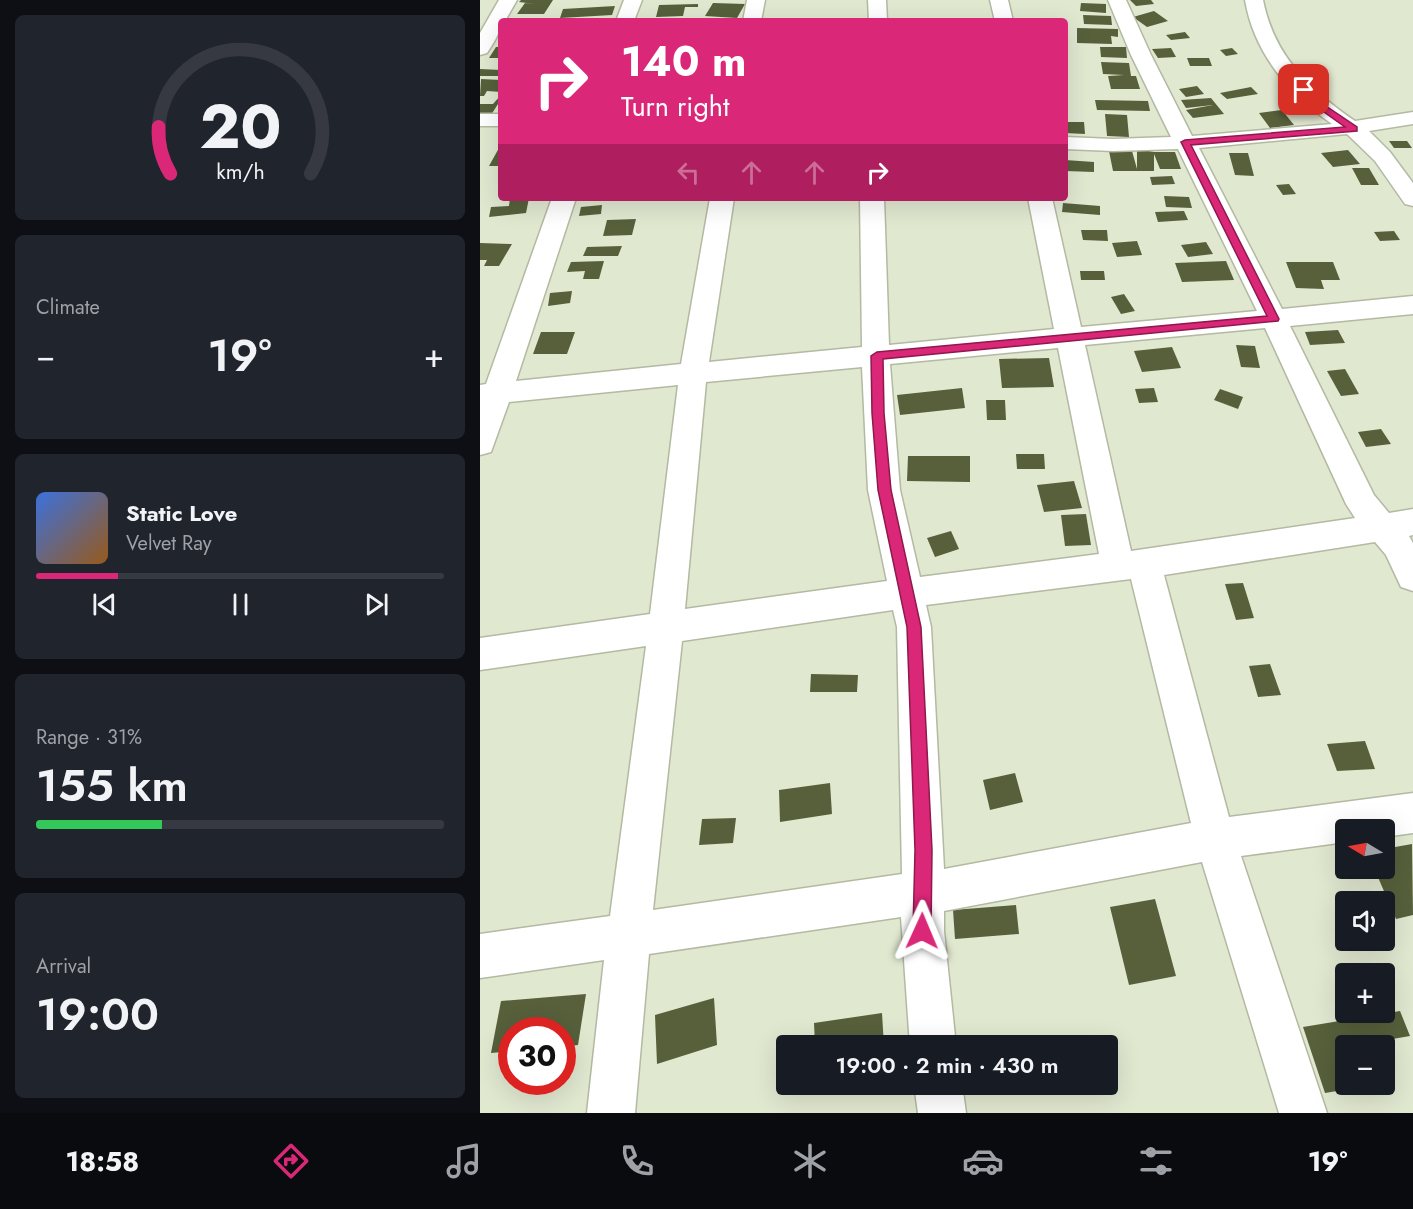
<!DOCTYPE html>
<meta charset="utf-8">
<style>
:root{--surface:#171b24;--page:#20242c;--text:#f1f3f6;--muted:#9ea1a6;--line:#363941;--accent:#db2777}
body{margin:0;font-family:Jost,sans-serif;background:var(--page);color:var(--text);height:100vh;display:flex;flex-direction:column;font-size:22px;white-space:nowrap}
*{box-sizing:border-box;margin:0}
p{font-size:20px;color:var(--muted)}
.icon{flex:none;width:33px;height:33px;fill:none;stroke:currentColor;stroke-width:2;stroke-linecap:round;stroke-linejoin:round}
.map{position:relative;flex:1;overflow:hidden}
.side{display:flex;flex-direction:column;gap:15px;padding:15px;background:#0d0f14;width:480px}
.side>*{flex:none}
.guide{position:absolute;left:18px;top:18px;width:570px;height:183px;border-radius:6px;box-shadow:0 6px 24px #0002;background:#db2777;color:#fff;overflow:hidden}
.needle{width:39px;rotate:280deg}
.buttons{position:absolute;left:855px;top:819px;display:grid;gap:12px}
.buttons a{display:grid;place-items:center;width:60px;height:60px;border-radius:6px;background:var(--surface);box-shadow:0 6px 24px #0002;font-size:30px}
.speed{position:absolute;left:18px;top:1017px;display:flex;gap:12px;font-size:30px;font-weight:700;text-align:center}
.speed>*{display:grid;place-content:center;width:78px;height:78px;border-radius:50%;background:var(--surface);box-shadow:0 6px 24px #0002;line-height:1}
.speed .limit{border:9px solid #d22;background:#fff;color:#111}
.pin{position:absolute;display:grid;place-items:center;width:51px;height:51px;color:#fff;margin:-26px;border-radius:12px;box-shadow:0 3px 9px #0006}
.me{position:absolute;width:66px;margin:-33px;rotate:1deg;stroke-linejoin:round;filter:drop-shadow(0 0 4px #0008)}
.turn{display:flex;align-items:center;gap:21px;height:126px;padding:0 24px;font-size:27px}
.turn .icon{width:78px;height:78px;stroke-width:2.5}
.turn b{display:block;font-size:42px;line-height:51px}
.lanes{display:flex;align-items:center;height:57px;padding:0 24px;background:#0003;justify-content:center;gap:30px;direction:ltr}
.lanes .off{opacity:.35}
.big{font-size:45px;font-weight:600;line-height:1.1}
.side .card{flex:1;display:flex;flex-direction:column;justify-content:center;gap:9px;min-width:0;padding:0 21px;border-radius:9px;background:var(--page)}
.side .dial{align-items:center;gap:0}
.dial svg{height:156px;overflow:visible;fill:none;stroke:var(--line);stroke-width:7;stroke-linecap:round;text-anchor:middle}
.dial text{fill:var(--text);stroke:none}
.song{display:flex;align-items:center;gap:18px}
.cover{width:72px;height:72px;border-radius:9px;background:linear-gradient(135deg,hsl(220 70% 55%),hsl(30 70% 35%))}
.played{height:6px;border-radius:3px;background:linear-gradient(90deg,var(--accent) 20%,var(--line) 20%)}
.keys{display:flex;justify-content:space-around;direction:ltr}
.heat{display:flex;justify-content:space-between;align-items:center;font-size:33px;direction:ltr}
.charge{height:9px;border-radius:4px;background:linear-gradient(90deg,#34c759 31%,var(--line) 0)}
.trip{position:absolute;left:296px;top:1035px;width:342px;height:60px;border-radius:6px;background:var(--surface);box-shadow:0 6px 24px #0002;font-weight:600;line-height:60px;text-align:center}
.menu{display:flex;height:96px;justify-content:space-around;align-items:center;background:#090b0e;color:var(--muted)}
.menu .icon{width:42px;height:42px}
.menu .active{color:var(--accent)}
.menu b{font-size:27px;color:var(--text)}
main{display:flex;flex:1;min-height:0}
.map>svg:first-child{display:block}
.building{fill:#57603b}
.lines{fill:none;stroke-linecap:round;stroke-linejoin:round}
.minor-casing{stroke:#b3b9a2;stroke-width:3}
.minor{fill:#fff;fill-rule:evenodd}
.route{fill:#db2777;stroke:#8e194d;stroke-width:1.5}
</style>
<main>
<section class="side">
<div class="card dial"><svg viewBox="0 0 100 80">
<path d="M14 69A42 42 0 1 1 86 69"/>
<path d="M14 69A42 42 0 0 1 8 45" stroke="#db2777"/>
<text x="50" y="56" font-size="32" font-weight="700">20</text>
<text x="50" y="72" font-size="11">km/h</text>
</svg></div>
<div class="card"><p>Climate</p>
<div class="heat"><a>−</a><b class="big">19°</b><a>+</a></div>
</div>
<div class="card">
<div class="song"><i class="cover"></i><div><b>Static Love</b><p>Velvet Ray</p></div></div>
<div class="played"></div>
<div class="keys"><svg class="icon" aria-label="previous" viewBox="0 0 24 24"><path d="M18 5L8 12l10 7zM5 5v14"/></svg><svg class="icon" aria-label="pause" viewBox="0 0 24 24"><path d="M8 5v14M16 5v14"/></svg><svg class="icon" aria-label="next" viewBox="0 0 24 24"><path d="M6 5l10 7-10 7zM19 5v14"/></svg></div>
</div>
<div class="card"><p>Range · 31%</p><b class="big">155 km</b><div class="charge"></div></div>
<div class="card"><p>Arrival</p><b class="big">19:00</b></div>
</section>
<div class="map">
<svg width="933" height="1113" viewBox="0 0 933 1113">
<rect width="100%" height="100%" fill="#e1e8d0"/>
<path class="building" d="M41,0h32l-9,14h-27l8,-11 10,1 -16,-2z
M650,0h21l3,4 -18,2z
M233,3l32,1 -8,14 -32,-2z
M601,3l25,1v9l-26,-2z
M218,4v3h-13l-2,9 -27,1 3,-12z
M135,6l-3,9 -52,3 3,-9z
M674,11l14,10 -21,6 -14,-10z
M603,15l28,1 1,9 -28,-1z
M597,28l41,1v8l-7,-1 1,8 -35,-1z
M705,32l5,6 -19,2 -5,-5z
M16,47h5v11h-12z
M620,47h26l1,11 -26,-1z
M691,48l5,9 -18,1 -6,-9z
M752,48l6,6 -12,2 -6,-6z
M707,58h22l3,8h-22z
M621,62l28,1 2,13h5l4,13h-29l-3,-13 16,-1 -21,-1z
M0,69l21,1v6h-21z
M1,79l20,1v12l-14,-1 -3,5h-4z
M717,86l7,8 -18,3 -7,-8z
M771,87l7,7 -31,5 -7,-6z
M21,95v9h-3l-7,11 -11,-1v-10h13z
M731,98l13,16 -31,4 -7,-8 27,-5 -27,3 -5,-8z
M615,100l53,1 2,10 -53,-1z
M802,110l12,15 -24,3 -11,-15z
M625,114l22,1 2,22 -22,-1z
M585,122h19l1,12 -20,-1z
M909,141h18l5,7h-18z
M19,148h2v18h-12z
M657,149l17,3h21l6,17h-21l-6,-15v17h-41l-4,-20h23l5,18z
M868,150l12,14 -27,3 -12,-14z
M749,153h19l6,23 -19,-1z
M585,160l29,2v10l-29,-1z
M872,168h17l10,17h-18z
M692,176l3,8 -23,1 -2,-8z
M809,184l7,10 -13,1 -7,-10z
M684,196l25,1 3,11 -26,-1z
M30,198h19l-3,15 -37,4 2,-10 18,-1z
M583,203l37,3v9l-38,-3z
M122,205l-1,9 -22,2 2,-9z
M704,211l4,9 -30,2 -3,-10z
M156,219l-4,16 -29,1 4,-16z
M601,230h26l1,11 -25,-1z
M914,231l6,9 -20,1 -6,-9z
M657,241l5,14 -25,2 -5,-14z
M726,242l7,12 -25,3 -7,-12z
M0,243l32,1 -13,22h-15l3,-6h-7z
M142,246l-4,10h-35l4,-9z
M124,261l-5,18h-16l2,-8 -18,1 4,-10z
M746,261l8,19 -52,2 -7,-19z
M806,262h47l7,18h-19l3,9 -28,-1z
M600,271h24l1,9h-24z
M92,291l-2,12 -22,3 2,-13z
M644,294l11,17 -14,3 -10,-17z
M858,330l7,13 -35,2 -5,-13z
M61,332h34l-8,22h-34z
M756,345l19,1 5,22 -19,-1z
M692,347l9,21 -39,4 -8,-21z
M569,358l5,29 -52,1 -3,-29z
M865,369l14,25 -18,2 -14,-25z
M482,388l3,20 -65,7 -3,-20z
M674,388l4,14 -19,1 -4,-14z
M740,389l23,8 -5,12 -24,-9z
M506,400h19l1,20h-19z
M901,429l10,15 -25,3 -8,-15z
M536,454h28l1,15h-28z
M428,456h62v26l-63,-1z
M594,481l8,27 -38,4 -7,-27z
M606,514l5,31 -26,1 -4,-31z
M471,531l8,18 -24,8 -8,-19z
M763,583l11,35 -18,2 -11,-36z
M790,664l11,31 -23,2 -9,-31z
M331,674l47,1 -1,17h-47z
M885,741l10,28 -38,2 -10,-27z
M535,773l8,29 -33,8 -7,-30z
M350,783l2,31 -52,8 -1,-32z
M256,818l-3,25 -34,2 3,-26z
M932,844l1,71 -17,4 -22,-51h10v-19z
M675,899l21,77 -47,9 -19,-78z
M536,905l3,29 -64,5 -2,-29z
M106,994l-8,51 -16,2v-17h-50v21l-21,2 10,-52z
M234,998l3,47 -60,19 -2,-49z
M920,1011l10,25 -29,5 1,5h-36v38l21,2 -42,7 -22,-66z
M402,1013l2,33h-69l-1,-23z
M905,1052l10,29 -11,2z"/>
<g class="lines">
<g class="minor-casing">
<path id="minor" d="M19,0h18l-12,21h-4c0,11 -8,23 -14,32l-7,2v-22z
M144,0h18l-8,21h-18z
M267,0h18l-4,21h-18z
M388,0h18l1,21h-18z
M510,0h18l5,21h-18z
M628,0h18l25,55 41,81 140,-12c-43,-30 -78,-71 -87,-124h18c11,56 47,90 92,121l58,-9v12l-44,7 21,21 23,31v23l-8,-2 -30,-43 -28,-27 -148,14 83,161 131,-13v18l-123,12 84,169 15,18 24,-4v26l-4,1 4,7v48l-12,-4 -15,-32 -11,-13 -211,33 65,242 184,-24v40l-29,4v-7h-38v12l-105,14 86,257h-48l-77,-251 -258,49v20l12,115h-46l-9,-129 -252,37 -14,159h-48l17,-153 -124,18v-44l130,-18 36,-270 -166,24v-32l170,-24 28,-229 -169,17 -18,50 -11,3v-70l6,-1 66,-186h24l-60,183 165,-17 29,-166h24l-25,164 153,-15 -2,-149h24l5,147 165,-16 -26,-131h24l29,129 176,-16 -79,-162 -65,2 -48,-2v-12l48,2 58,-2 -40,-82zM785,328l81,176 9,14 -224,33 -46,-206zM578,348l41,206 -179,23 -20,-87 -10,-126zM382,367l6,123 19,91 -202,28 21,-227zM651,579l60,244 -247,46 -13,-242 -5,-22zM413,610l4,17 5,247 -249,36 29,-269z
M0,114h21v12h-21z
M434,1084h48l4,29h-48z"/>
</g>
<use href="#minor" class="minor"/>
</g>
<path class="route" d="M821,89h5l14,13 37,25v4l-166,14 88,174 -1,2 -395,38 1,54 7,77 30,137 11,223 -1,81 -3,7 -6,2 -7,-2 -2,-7 2,-81 -8,-223 -29,-137 -6,-77 -1,-57 6,-4 390,-36 -86,-174 4,-2 160,-13 -31,-22 -13,-13z"/>
</svg>
<div class="buttons">
<a><svg class="needle" viewBox="-14 -14 28 28"><path d="M0-13l5 13h-10z" fill="#e53935"/><path d="M0 13l5-13h-10z" fill="#9ea1a6"/></svg></a>
<a><svg class="icon" aria-label="sound" viewBox="0 0 24 24"><path d="M4 9h4l5-4v14l-5-4H4zM17 9q2 3 0 6"/></svg></a>
<a>+</a>
<a>−</a>
</div>
<div class="speed"><div class="limit">30</div></div>
<div class="pin" style="left:824px;top:90px;background:#d93025"><svg class="icon" aria-label="arrive" viewBox="0 0 24 24"><path d="M6 21V4h12l-3 4 3 4H6"/></svg></div>
<svg class="me" style="left:442px;top:931px" viewBox="-20 -20 40 40"><path d="M0-17L14 15 0 8-14 15z" fill="#db2777" stroke="#fff" stroke-width="4"/></svg>
<div class="trip">19:00 · 2 min · 430 m</div>
<div class="guide">
<div class="turn"><svg class="icon" aria-label="right" viewBox="0 0 24 24"><path d="M7 20v-9h11M14 6l5 5-5 5"/></svg><div><b>140 m</b>Turn right</div></div>
<div class="lanes"><svg class="icon off" aria-label="left" viewBox="0 0 24 24"><path d="M17 20v-9H6M10 6l-5 5 5 5"/></svg><svg class="icon off" aria-label="ahead" viewBox="0 0 24 24"><path d="M12 20V5M6 11l6-6 6 6"/></svg><svg class="icon off" aria-label="ahead" viewBox="0 0 24 24"><path d="M12 20V5M6 11l6-6 6 6"/></svg><svg class="icon" aria-label="right" viewBox="0 0 24 24"><path d="M7 20v-9h11M14 6l5 5-5 5"/></svg></div>
</div>
</div>
</main>
<nav class="menu">
<b>18:58</b>
<svg class="icon active" aria-label="directions" viewBox="0 0 24 24"><path d="M12 3l9 9-9 9-9-9zM9 14v-3h6M13 9l2 2-2 2"/></svg>
<svg class="icon" aria-label="music" viewBox="0 0 24 24"><path d="M9 18V5l10-2v13"/><circle cx="6" cy="18" r="3"/><circle cx="16" cy="16" r="3"/></svg>
<svg class="icon" aria-label="phone" viewBox="0 0 24 24"><path d="M5 4h4l2 5-3 2q2 4 5 5l2-3 5 2v4C11 20 4 13 5 4z"/></svg>
<svg class="icon" aria-label="climate" viewBox="0 0 24 24"><path d="M12 3v18M4 7l16 10M4 17L20 7"/></svg>
<svg class="icon" aria-label="car" viewBox="0 0 24 24"><path d="M5 17H2v-5l4-1 3-4h7l3 4 3 1v5h-3M9 17h6M6 11h13"/><circle cx="7" cy="17" r="2"/><circle cx="17" cy="17" r="2"/></svg>
<svg class="icon" aria-label="filters" viewBox="0 0 24 24"><path d="M4 7h16M4 17h16"/><circle cx="9" cy="7" r="2"/><circle cx="15" cy="17" r="2"/></svg>
<b>19°</b>
</nav>
